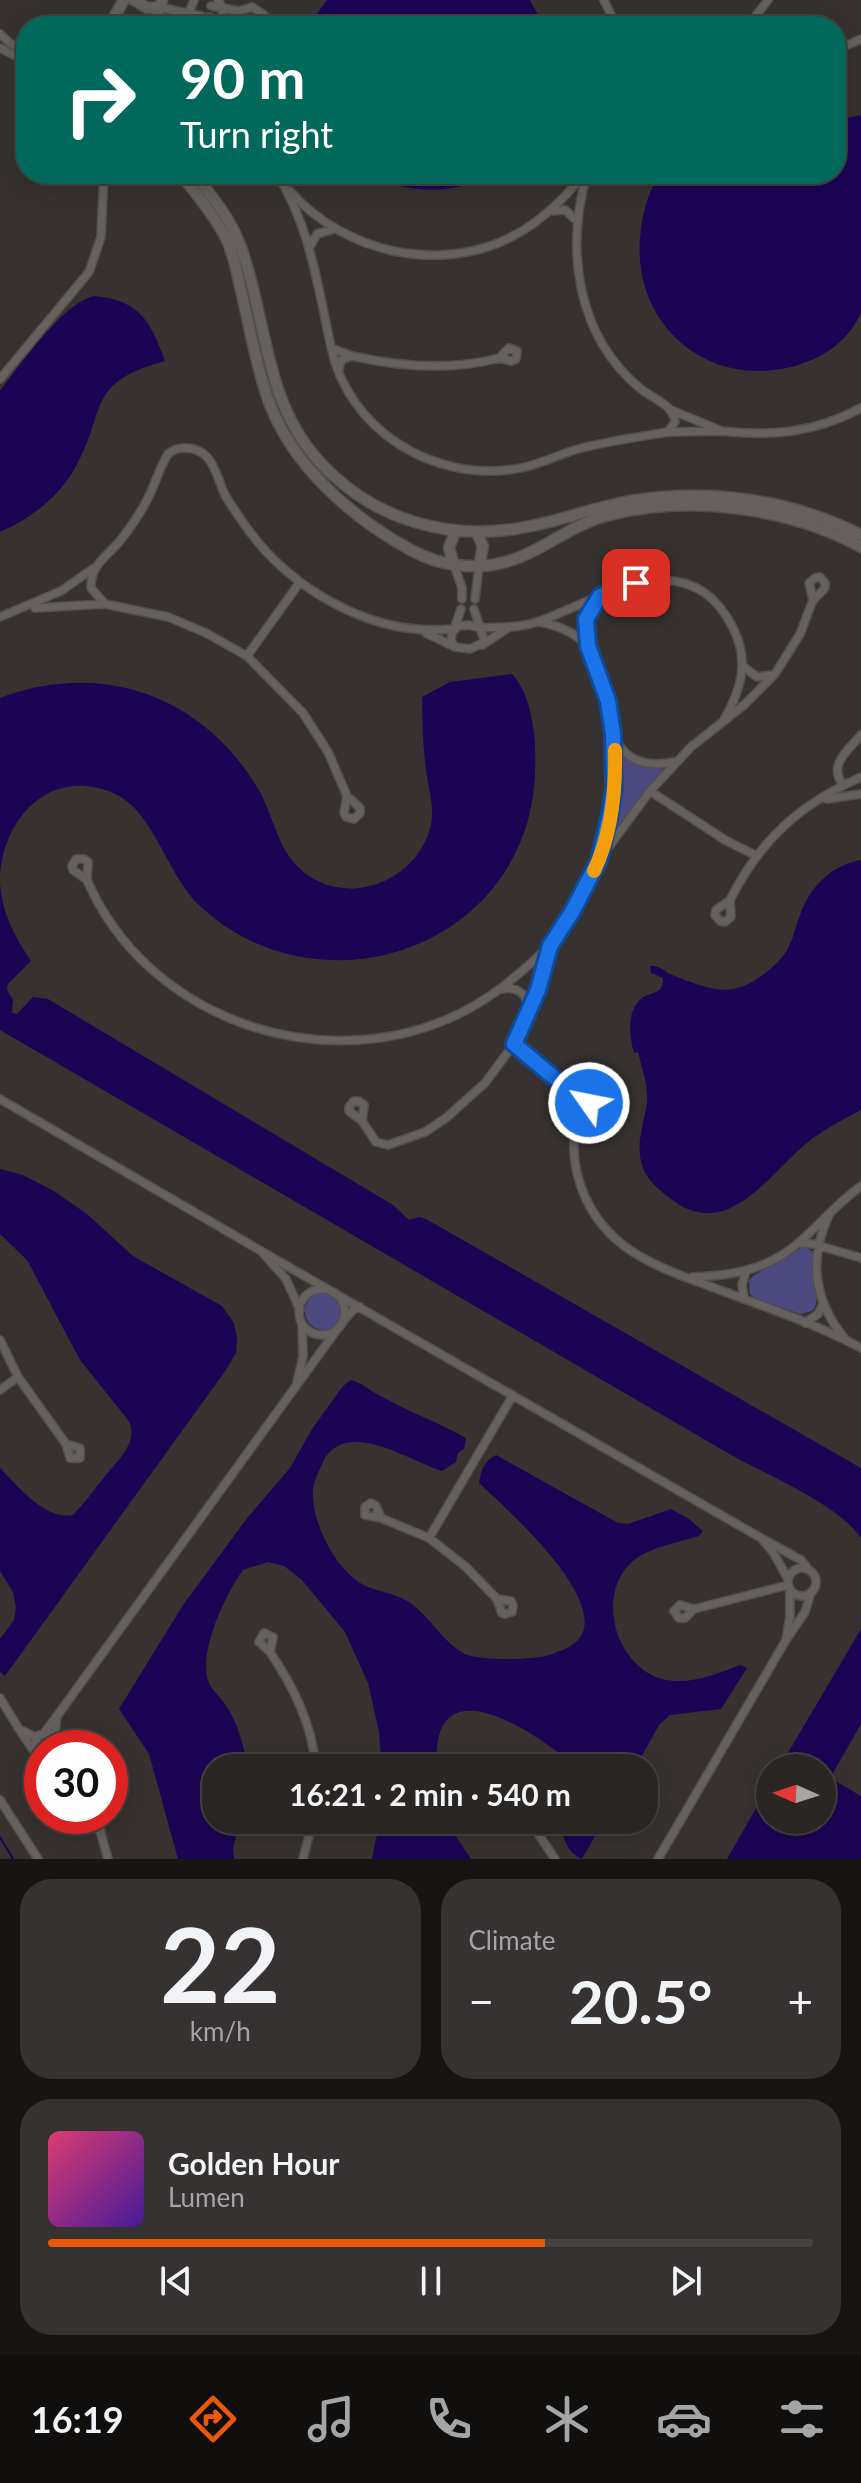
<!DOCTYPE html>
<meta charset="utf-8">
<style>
:root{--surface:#292624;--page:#353231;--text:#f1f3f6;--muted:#a5a5a6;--line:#454341;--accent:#ea580c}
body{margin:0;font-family:Lato,sans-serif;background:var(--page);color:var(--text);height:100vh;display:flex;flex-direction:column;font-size:30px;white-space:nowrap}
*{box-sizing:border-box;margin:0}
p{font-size:26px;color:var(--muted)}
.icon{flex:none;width:44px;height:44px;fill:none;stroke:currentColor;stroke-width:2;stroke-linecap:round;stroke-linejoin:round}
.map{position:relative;height:1859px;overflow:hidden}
.side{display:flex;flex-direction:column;gap:20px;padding:20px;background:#171514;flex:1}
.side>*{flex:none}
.guide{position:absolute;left:16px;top:16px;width:830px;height:168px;border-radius:32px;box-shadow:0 4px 20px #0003,0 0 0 2px var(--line);background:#00695c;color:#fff;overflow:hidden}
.needle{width:52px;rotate:273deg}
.fabs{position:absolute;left:756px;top:1754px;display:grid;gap:16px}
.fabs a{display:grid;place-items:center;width:80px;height:80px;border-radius:50%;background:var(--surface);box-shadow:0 4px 20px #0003,0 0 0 2px var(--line);font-size:40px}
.speed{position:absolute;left:24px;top:1730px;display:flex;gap:16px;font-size:40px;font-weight:700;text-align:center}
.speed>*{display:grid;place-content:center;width:104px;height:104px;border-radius:50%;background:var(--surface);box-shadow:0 4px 20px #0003,0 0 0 2px var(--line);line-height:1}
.speed .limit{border:12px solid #d22;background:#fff;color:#111}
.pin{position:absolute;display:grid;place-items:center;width:68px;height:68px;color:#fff;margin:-34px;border-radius:16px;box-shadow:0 4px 12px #0006}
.me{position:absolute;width:88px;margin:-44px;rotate:303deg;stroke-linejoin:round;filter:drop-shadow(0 0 6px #0008)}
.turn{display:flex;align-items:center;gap:28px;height:168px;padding:0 32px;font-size:36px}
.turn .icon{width:104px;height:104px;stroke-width:2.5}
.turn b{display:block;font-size:56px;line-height:68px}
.big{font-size:60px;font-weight:700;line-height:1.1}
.side .tile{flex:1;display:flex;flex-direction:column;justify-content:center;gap:12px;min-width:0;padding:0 28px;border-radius:32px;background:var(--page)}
.side .dial{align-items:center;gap:0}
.dial b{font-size:104px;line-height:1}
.song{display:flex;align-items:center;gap:24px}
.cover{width:96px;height:96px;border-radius:12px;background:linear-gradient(135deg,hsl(340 70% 55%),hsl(260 70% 35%))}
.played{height:8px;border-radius:4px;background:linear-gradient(90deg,var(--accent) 65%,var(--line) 65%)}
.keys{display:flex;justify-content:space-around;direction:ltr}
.heat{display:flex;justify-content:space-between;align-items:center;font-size:44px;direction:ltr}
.side .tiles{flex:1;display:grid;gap:20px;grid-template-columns:1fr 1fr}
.tile:last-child{grid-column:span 2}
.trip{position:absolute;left:202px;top:1754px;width:456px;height:80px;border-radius:32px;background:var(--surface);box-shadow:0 4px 20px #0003,0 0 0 2px var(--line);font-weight:700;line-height:80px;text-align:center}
.menu{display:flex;height:128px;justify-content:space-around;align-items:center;background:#100f0e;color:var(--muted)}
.menu .icon{width:56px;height:56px}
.menu .current{color:var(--accent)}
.menu b{font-size:36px;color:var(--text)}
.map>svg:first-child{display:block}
.green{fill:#4c4a80}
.water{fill:#1c0455}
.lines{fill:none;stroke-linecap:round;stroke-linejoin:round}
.stream{stroke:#1c0455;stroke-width:2}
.street-casing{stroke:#53504e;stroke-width:10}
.secondary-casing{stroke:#53504e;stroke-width:13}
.street{stroke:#66615e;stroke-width:7}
.secondary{stroke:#66615e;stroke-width:10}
.route-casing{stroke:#114b97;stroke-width:20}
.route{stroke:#1a73e8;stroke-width:14}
.slow{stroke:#f59e0b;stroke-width:14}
</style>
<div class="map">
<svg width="861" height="1859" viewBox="0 0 861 1859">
<rect width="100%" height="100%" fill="#373230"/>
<path class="green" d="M621,756l17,8 26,6 -49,62 -3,-5z
M807,1247l6,6c-1,16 10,45 -1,58l-12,3 -45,-16 -5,-4 -1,-13 4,-5 48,-28z
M305 1311a19 19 0 1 1 38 0a19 19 0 1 1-38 0Z"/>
<path class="water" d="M327,0h203l14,26h-236z
M861,115v198c-14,30 -39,46 -70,54 -85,21 -158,-43 -151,-129 2,-23 7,-46 21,-64h175v-54z
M370,174h120c-36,22 -84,20 -120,0z
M94,296c46,4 57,26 71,65 -81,22 -57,49 -90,107 -17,30 -45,51 -75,64v-141c20,-26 64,-89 94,-95z
M512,674c29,31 27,107 16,146 -40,142 -222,186 -328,86 -34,-32 -46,-96 -87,-113 -64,-27 -113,27 -113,90 2,30 15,54 31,78l-23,23 -1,6 6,10 -1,13 5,1 16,-17 15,2 345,206 16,15 10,-3 7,2 435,249v70c-22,-33 -92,-62 -128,-82l-733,-426v-332c101,-38 201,-3 257,89 16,26 19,58 41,80 16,17 44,25 67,20 34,-6 63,-34 67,-69 1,-15 -4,-33 -6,-48 -3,-24 -4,-49 -4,-73l28,-15z
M861,860v250c-17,9 -38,20 -53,32 -39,31 -80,101 -137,57 -13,-10 -27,-21 -30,-38 -5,-20 4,-40 6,-60 1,-16 -5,-33 -9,-49l-4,1c-5,-17 -8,-42 8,-55 11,-7 21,-3 21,-20l-12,-5 -1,-7c11,-1 13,5 22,9 19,7 45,19 66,13 15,-4 36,-20 45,-32 9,-11 12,-28 17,-41 10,-28 31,-50 61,-55z
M0,1169l23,6 31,16 33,23 46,42 89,50 12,17 3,15 -1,15 -10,17 -221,306 -5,-4v-33l14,-19 2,-12 -3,-16 -13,-21v-103c18,18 44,52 73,47 12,-12 22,-27 33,-40 12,-15 34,-34 22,-55l-48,-60 -53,-100 -27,-26z
M351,1380c12,3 17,10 28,15 28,16 58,27 87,43l-2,11 -6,4 -2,9 -14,9c-33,-10 -97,-54 -119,-9 -4,9 -9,18 -10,28 -2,31 22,79 49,94 14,8 31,8 45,17 22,13 35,41 58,53 14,7 69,6 84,1 12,-4 30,-10 34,-23 15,-42 -76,-123 -104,-149 2,-13 5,-22 17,-28l122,68 10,1 43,-15 18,10 14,12 -4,5c-19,6 -42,10 -59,20 -47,29 -28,109 22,123 27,7 54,-5 78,-14l7,3 -26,41 -51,6 -11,10 -24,43h-58c-39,-35 -148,-109 -140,0h-55l-3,-36 -11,-49 -23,-51 -43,-52 -18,-14 -16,-4 -25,8c-17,23 -48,87 -33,115 4,7 11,13 15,19 13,18 19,43 23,64h-32v52h24l-7,29 1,10h-56l-29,-105 -30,-45 64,-104 65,-88 42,-49 22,-39 31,-43z
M861,1629v95l-31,54 31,18v63h-134l43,-75v36h52v-52h-43z
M380,1820h65l26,39h-99z
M566,1820h38l-22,39c-13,-5 -17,-17 -21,-30z"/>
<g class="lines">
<path class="stream" d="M0,1837l13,22"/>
<g class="street-casing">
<path id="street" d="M194,0l-5,13 8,10 7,3
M604,0l12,26
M211,6l28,5
M159,7l42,9
M208,17l27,8
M156,26l10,-7 17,-6
M211,26l10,-6 2,-11 -5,-9
M236,26l-1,-6 4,-9 13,-4 12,8 1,11
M748,26l20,-26
M0,34l11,10 15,7
M0,48l26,13
M836,50l25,-11
M277,174c33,52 41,113 54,173 17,83 102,135 184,122 22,-3 42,-14 63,-20 30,-8 60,-12 90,-17l7,-10c-1,-17 -22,-23 -34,-33 -64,-52 -76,-139 -54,-215
M290,191c54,62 151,84 225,44 28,-15 49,-36 69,-61
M553,211l12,-1 11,10
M309,248l8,-14 17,-5
M331,348l21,8 -11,4 -2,9
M509,348l8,3 -1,8 -5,2 -12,-3z
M352,356c49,11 99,15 147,2
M0,379l89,-107 12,-35 3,-63
M722,431c50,6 95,1 139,-23
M670,432l52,-1 -51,-21
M454,565l8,23v11
M820,577l5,6v5l-12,12 -4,-17 6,-5z
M475,599l4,-33
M35,608l70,-4
M474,609l6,19c19,-1 42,0 60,-7 64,-24 149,-81 193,7 17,33 8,62 -9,92
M0,617l61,-26 33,-23
M540,622c16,3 34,10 45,22 8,8 12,23 15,34 18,55 20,117 2,173
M469,625l11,3 5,14 -15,7 -14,-2 -5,-5 1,-9 6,-7z
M426,633l29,14
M482,645l26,-17
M588,646l-2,-27 12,-21
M247,656l53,-74
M744,667l13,10 16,-2
M616,740c11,23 35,27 58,22
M843,785c-15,-20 4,-34 18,-50
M650,791l41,-44 53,-42 31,-31 25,-40 13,-34
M347,796l-19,-44 -25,-39 -56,-57 -41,-23 -38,-16 -63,-13 -14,-16c-1,-25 19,-33 32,-51 10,-13 20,-28 27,-43 6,-13 10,-27 18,-40 10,-9 29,-8 39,3 9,9 12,26 18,38 5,9 11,17 17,26 45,67 130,117 212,108l7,-20
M347,796l13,12v5l-6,6 -8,-2 -2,-4z
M827,799l34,-5
M76,859h8l4,3 -1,18 -14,-10 -1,-4z
M87,880c59,137 229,197 363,138 39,-17 69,-43 98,-71
M730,900c30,-60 70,-96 131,-123
M730,900l1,17 -6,5 -5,-1 -5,-6 1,-5z
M503,989c16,-3 25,7 25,21
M514,1044l61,51
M584,1091l5,2 1,8 -11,12 -5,-16 3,-5z
M0,1099l261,152
M354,1101h4l6,4 -2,16 -13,-10v-4z
M579,1113c-15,48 5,102 44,132 26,20 59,31 89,42 50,19 102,36 149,61
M362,1121l14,21 12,3 37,-13 21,-14 39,-35 29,-39 24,-54 12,-44 22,-34 27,-52 51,-69 75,49 30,15
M829,1215c-21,45 -15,87 17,125
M798,1243l15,1 48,14
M692,1277c38,-1 75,-7 105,-33 22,-18 40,-41 64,-58
M299 1312a23 23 0 1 1 46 0a23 23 0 1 1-46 0Z
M744,1299l-2,-14 4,-14
M300,1310l-14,-31 -25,-28 500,287
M805,1323l13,-9 5,-10
M0,1340l18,37 48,67
M297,1382l6,-26 -1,-32
M0,1390l18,-13
M66,1444l14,4v10h-10z
M371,1503l5,3 5,12 -16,-3v-8z
M381,1518l48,20 37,29 31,32
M429,1538l84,-143
M788 1582a14 14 0 1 1 28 0a14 14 0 1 1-28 0Z
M788,1579l-15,-27 -12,-14 40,22 7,9
M790,1589v28l-4,23 19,-28 6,-20
M497,1599l14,2 2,4 -1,7 -7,2 -3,-1z
M680,1605l14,4 -9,9h-6l-5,-7z
M694,1609l94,-24
M264,1633l9,4 -3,15 -11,-10z
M270,1652c24,36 42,72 46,116
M0,1698l19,31
M57,1716l284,-392 12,-14 7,-3
M44,1733l13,-17 -2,19
M33,1750l-14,-21 18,9
M42,1761l-5,-3 -4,-10 6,-13 15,-1 7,6 2,8
M0,1800l38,59
M92,1816l9,18 -2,-18
M529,1820l26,39
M101,1834l7,25
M303,1859l10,-39
M658,1859l128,-219"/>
</g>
<g class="secondary-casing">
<path id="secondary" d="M134,0l13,8 12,-1
M109,26l15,-26
M154,26l8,-26
M180,174c17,20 34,41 46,64 8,16 11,35 15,52 9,38 15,76 28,112 24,64 82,115 140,147 33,19 75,23 111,8 34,-14 54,-34 93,-43 79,-19 177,-6 248,33
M194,174c18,22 36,44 46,71 27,72 23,153 77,214 55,62 135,84 214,67 36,-7 70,-21 106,-26 76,-11 155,0 224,35
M477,533l6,13 -4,20
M454,565l-5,-17 6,-16"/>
</g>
<use href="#street" class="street"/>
<use href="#secondary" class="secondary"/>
</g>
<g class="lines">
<g class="route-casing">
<path id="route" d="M589,1103l1,-7 -3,-4 -8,-1 -4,4 -61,-51 24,-54 12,-44 22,-34 27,-52 11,-46 4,-26 -1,-54 -5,-33 -20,-55 -2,-27 14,-23 36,-13"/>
</g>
<use href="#route" class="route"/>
<path class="slow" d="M594,871c17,-36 22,-81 21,-121"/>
</g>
</svg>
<div class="fabs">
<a><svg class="needle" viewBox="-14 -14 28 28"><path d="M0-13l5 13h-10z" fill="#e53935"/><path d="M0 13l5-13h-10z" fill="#a5a5a6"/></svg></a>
</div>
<div class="speed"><div class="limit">30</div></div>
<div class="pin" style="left:636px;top:583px;background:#d93025"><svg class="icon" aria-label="arrive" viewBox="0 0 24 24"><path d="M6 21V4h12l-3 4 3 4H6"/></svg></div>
<svg class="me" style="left:589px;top:1103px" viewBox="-20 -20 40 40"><circle r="17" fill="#1a73e8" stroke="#fff" stroke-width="3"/><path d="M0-11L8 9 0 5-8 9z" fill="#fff"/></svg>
<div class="trip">16:21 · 2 min · 540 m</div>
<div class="guide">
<div class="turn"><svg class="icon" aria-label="right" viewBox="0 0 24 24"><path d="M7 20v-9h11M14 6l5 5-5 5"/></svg><div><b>90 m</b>Turn right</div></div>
</div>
</div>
<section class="side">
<div class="tiles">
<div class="tile dial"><b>22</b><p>km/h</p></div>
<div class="tile"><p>Climate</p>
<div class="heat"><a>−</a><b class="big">20.5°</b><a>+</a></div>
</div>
<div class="tile">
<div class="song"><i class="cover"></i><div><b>Golden Hour</b><p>Lumen</p></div></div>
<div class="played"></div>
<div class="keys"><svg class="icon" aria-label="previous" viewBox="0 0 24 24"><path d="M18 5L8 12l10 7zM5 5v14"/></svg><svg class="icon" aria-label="pause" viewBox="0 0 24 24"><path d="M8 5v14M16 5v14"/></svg><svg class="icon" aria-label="next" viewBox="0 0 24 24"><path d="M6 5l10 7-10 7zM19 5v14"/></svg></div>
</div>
</div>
</section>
<nav class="menu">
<b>16:19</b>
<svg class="icon current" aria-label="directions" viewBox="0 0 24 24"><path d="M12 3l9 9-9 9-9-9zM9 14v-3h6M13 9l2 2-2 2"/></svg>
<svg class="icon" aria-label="music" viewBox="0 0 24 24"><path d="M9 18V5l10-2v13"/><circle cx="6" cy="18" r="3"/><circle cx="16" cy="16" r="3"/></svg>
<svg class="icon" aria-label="phone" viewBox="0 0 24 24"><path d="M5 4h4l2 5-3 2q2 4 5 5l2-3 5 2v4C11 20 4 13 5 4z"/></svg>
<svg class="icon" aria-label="climate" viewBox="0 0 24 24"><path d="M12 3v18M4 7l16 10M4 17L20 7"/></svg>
<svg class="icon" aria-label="car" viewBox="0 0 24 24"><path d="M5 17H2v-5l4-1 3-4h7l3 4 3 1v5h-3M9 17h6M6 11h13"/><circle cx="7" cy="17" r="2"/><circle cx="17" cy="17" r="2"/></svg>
<svg class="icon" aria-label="filters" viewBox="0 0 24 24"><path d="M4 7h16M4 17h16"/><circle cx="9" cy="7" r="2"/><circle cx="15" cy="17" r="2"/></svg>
</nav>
